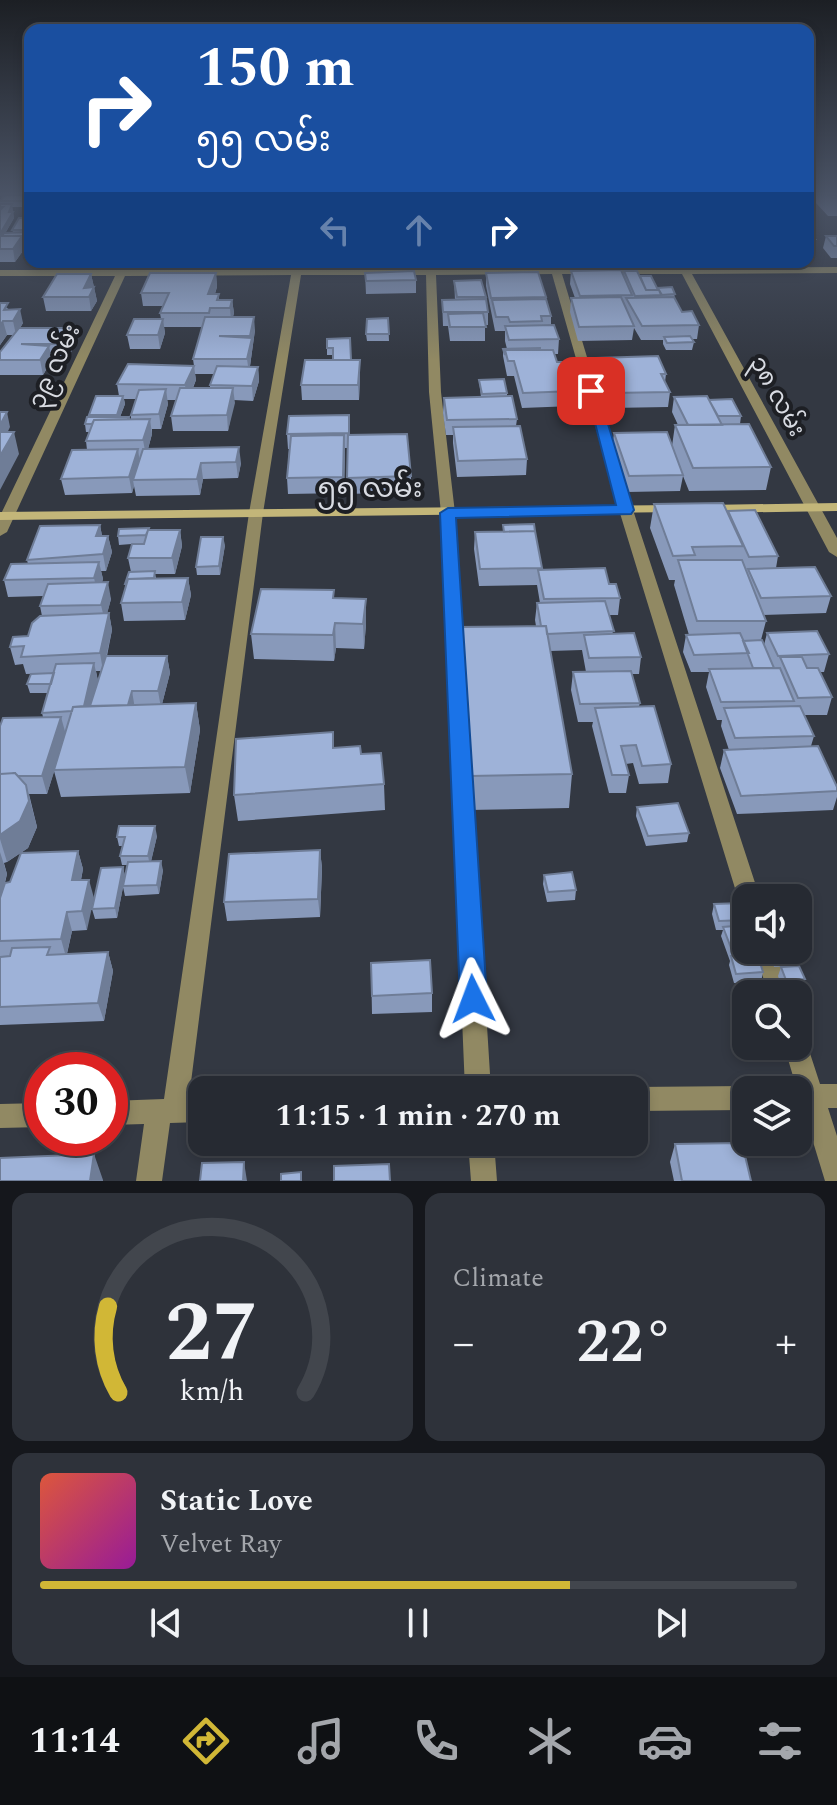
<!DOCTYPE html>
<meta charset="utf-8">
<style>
:root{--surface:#262a32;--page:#2e323a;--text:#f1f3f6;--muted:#a4a7ac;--line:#42464d;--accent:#d1b736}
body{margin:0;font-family:Spectral,"Noto Sans Myanmar",serif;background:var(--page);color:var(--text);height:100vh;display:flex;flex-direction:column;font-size:30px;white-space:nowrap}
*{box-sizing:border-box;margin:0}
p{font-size:26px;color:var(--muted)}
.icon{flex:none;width:44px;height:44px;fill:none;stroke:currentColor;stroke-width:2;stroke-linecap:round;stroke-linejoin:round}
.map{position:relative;height:1181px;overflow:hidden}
.panel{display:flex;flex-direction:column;gap:12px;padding:12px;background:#15171c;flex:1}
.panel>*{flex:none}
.hud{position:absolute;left:24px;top:24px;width:790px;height:244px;border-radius:16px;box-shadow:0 4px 12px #0003,0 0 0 2px var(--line);background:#1a4fa0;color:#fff;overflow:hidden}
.controls{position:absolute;left:732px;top:884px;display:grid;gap:16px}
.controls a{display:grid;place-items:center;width:80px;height:80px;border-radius:16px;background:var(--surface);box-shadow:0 4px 12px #0003,0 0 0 2px var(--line);font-size:40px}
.speed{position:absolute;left:24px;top:1052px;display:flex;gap:16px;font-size:40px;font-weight:700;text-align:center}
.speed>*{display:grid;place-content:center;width:104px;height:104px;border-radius:50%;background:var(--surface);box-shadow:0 4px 12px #0003,0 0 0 2px var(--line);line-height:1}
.speed .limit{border:12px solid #d22;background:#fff;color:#111}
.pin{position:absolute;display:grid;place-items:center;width:68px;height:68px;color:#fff;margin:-34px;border-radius:16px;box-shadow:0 4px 12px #0006}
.me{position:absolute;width:88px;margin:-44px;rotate:357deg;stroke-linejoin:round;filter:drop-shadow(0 0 6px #0008)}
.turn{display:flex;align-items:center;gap:28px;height:168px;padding:0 40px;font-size:36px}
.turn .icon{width:104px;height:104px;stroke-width:2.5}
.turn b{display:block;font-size:56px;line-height:68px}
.lanes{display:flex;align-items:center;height:76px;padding:0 40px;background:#0003;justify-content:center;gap:40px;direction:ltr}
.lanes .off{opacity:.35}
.big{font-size:60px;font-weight:700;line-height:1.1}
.panel .widget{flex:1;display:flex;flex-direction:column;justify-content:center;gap:12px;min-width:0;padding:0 28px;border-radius:16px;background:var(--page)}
.panel .dial{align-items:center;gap:0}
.dial svg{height:208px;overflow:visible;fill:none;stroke:var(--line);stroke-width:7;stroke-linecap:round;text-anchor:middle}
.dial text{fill:var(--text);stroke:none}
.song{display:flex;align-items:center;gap:24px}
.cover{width:96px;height:96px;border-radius:12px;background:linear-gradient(135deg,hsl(10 70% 55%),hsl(300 70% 35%))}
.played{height:8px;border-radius:4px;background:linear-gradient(90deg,var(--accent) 70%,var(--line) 70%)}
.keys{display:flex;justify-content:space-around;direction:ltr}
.heat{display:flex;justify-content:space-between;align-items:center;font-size:44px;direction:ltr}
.panel .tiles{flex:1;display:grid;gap:12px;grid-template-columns:1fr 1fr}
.widget:last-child{grid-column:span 2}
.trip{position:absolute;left:188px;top:1076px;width:460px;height:80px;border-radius:16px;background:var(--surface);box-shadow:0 4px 12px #0003,0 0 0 2px var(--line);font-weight:700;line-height:80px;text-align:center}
.tabs{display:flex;height:128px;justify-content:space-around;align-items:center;background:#0f1114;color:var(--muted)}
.tabs .icon{width:56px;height:56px}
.tabs .selected{color:var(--accent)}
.tabs b{font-size:36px;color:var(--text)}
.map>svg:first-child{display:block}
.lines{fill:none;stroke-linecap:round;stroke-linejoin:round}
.street{fill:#918963;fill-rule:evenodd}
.secondary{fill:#c3b679;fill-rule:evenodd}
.wall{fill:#8899ba;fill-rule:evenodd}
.shaded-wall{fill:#6f7d97}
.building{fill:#9eb2d8;stroke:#6f7d97;stroke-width:2}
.route{fill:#1a73e8;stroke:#114b97;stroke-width:2}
.labels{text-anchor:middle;stroke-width:8;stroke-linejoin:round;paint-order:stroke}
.far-street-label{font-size:24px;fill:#d8dbe2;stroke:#1d1f24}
.street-label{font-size:28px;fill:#d8dbe2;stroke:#1d1f24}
</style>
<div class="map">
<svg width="837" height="1181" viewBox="0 0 837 1181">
<rect width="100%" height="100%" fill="#333842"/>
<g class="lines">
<path class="street" d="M125,262l5,3 -2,5 467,-1 1,2 -5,3h-29l71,236 127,388h-14v8l-5,-2 -3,-6 -119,-388 -67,-236 -116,1 5,117 14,121 36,577h-26l-24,-577 -12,-121 -3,-117h-125l-38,238 -74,585h13v24l-32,1 -8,58h-26l8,-57 -34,1v-24l54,-2 85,-586 42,-238 -166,1 -118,256 -7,4v-20l115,-240h-115v-6h118l3,-7z
M677,262h8l4,6 148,-1v6l-145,1 145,264v19l-8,-5 -147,-278h-63l-5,-3 5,-3h59z
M755,950h22l15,44h-24z
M798,1036l7,2 15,46h17v24h-9l9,28v45h-12l-22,-72h-5v-19h-10l8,-4 -12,-40h14z
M746,1086l9,4h-9v20l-112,1v-21h-8l8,-3z
M42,1103v24l-42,1v-24z
M468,1142h26l3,39h-26z"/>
<path class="secondary" d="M837,503v8l-131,2 -7,-4 7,-4z
M674,505l7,4 -2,3 -679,8v-8z"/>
</g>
<path class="wall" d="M30,195l-1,12h-17l2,11 -8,14h7l-1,-2 13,-12 5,-8v34l-6,1 1,3 -10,14h-15v-61z
M808,195h29v21h-9l-12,-13 -1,8h-7z
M808,231l7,8 -4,19h-3z
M826,236h11v22h-6l-8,-10z
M571,271l52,4 1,-4 16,5 17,12 18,6 -1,3 8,15 17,13 -2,14h-5l2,3 -2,8h-26l-3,-6v-4h-22l-7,-12 -2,12 -54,1 -8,-29 1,-14h4l-5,-14z
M216,273l1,14 -2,7h4v6h13l2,13 -1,4 22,13 -5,36 8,1 1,14 -6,20 -19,-1 -6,31h-55l-2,-15 5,-16h-9l1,4 -7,25h-9v5l-4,15 93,14 -3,15 -35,1 -3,16 -64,1 -2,-10 -2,7 -67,2 -4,-16 26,-29 -1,-9 3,-9h-3l-1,-8 5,-7 -1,-2 30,-19 -2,-12 77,-18 -1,-7 9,-32h-38l1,6 -5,16h-30l-3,-14 34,-16 -1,-6 3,-7h-20l-2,-13zM195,374h19l-4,11v3h-17l3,-8zM124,399h12l-5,16v4h-1l-1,-2h-9l5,-13z
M365,273l51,7v13l-50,1z
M486,273l60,24 5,19v10l8,13 -1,15h-4l3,8 17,29 -1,15 -51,2 -8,-32h-7l-4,-20v-7h4l-2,-8v-10h-10l-9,-45z
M91,274l6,27 -6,10h-45l-3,-14z
M454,281l32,16 2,15v13h-3v16h-35l-2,-15h-5l-1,-26h13z
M0,303l10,7 13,13 -3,5 56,14 -8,16h-16v2l-9,15h-43v-23l14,-17h-7l-7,10z
M388,318l1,23h-22l-1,-7z
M327,339l24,21 9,15 -1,25h-57l-1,-15 32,-25v-5h-6z
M597,358l69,16 -1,8 5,10 -2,15 -58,1 -14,-36z
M479,380l28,13v3l10,23 -1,7 11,33 -1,16 -69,2 -4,-34v-8h-7l-3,-22 1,-15 37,-1z
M674,397l35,3 32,16 -1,8h-18l49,43 -5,23 -77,1 -6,-15 -3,15 -53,1 -15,-43 2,-16 58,13 3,-21h3l-6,-13z
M349,415v20l62,41v16l-63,2 -1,-46h-2l-1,45 -56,1 -1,-16 2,-29h-1l-1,-15z
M654,504l74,9 50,43 -2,12 55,28 -5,17 -63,2 3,6 -5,19 3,5 3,-12 62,21 -5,18h-4l12,25 -5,18h-23l10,21 -3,10 26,45v6l-4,13 -96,4 -17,-46 4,-18h5l-8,-24 1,-6h-5l-11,-33 3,-15h-18l-8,-20 3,-17h3l-15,-50 1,-5h-6l-19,-52z
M100,525l2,11h6l4,16 -6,19h-5l2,8 -1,3 9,17 -4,14h2l3,17 -5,26h60l3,17 -8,31 34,-1 4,27 -10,63 -129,4 -7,-26 -7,23h-18l8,33 -9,21 -21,14 -3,1 3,11 -2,9 5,-1 68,-31 5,18 -2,11 6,50 -15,1 -5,23 41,-2 5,19 -9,50 -104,4v-299l43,-9 -1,-4 6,-20h-18l-3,-9 27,-11 -28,1 -3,-10 -8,1 -5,-18 18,-11 14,-20 -2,-10 3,-10 -35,1 -4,-17 24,-16 -1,-4zM96,671h5l-3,10z
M503,525l39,43v2l67,14 11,14 -2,17h-9l4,19 28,23 -2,17h-7l8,29 -1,3 32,58 -3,19 -29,1 -6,-21 -7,1 3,11 -3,18h-17l-17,-67 1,-4h-15l-7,-32 2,-18h13l-4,-22 -32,1 22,123 -3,34 -100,2 -12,-151 1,-32 78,-1 -1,-6 2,-17h3l-3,-18 -58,1 -5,-37 1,-17h28z
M150,530h30l2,16 -7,28h-20l1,4h32l3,17 -6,25 -61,1 -3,-18 5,-16 -1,-3 6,-12 -3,-14 16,-15 -25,2 -1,-9z
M225,545l-5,30h-23l-1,-8z
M334,598l32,26 -2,25 -28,-1 -2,13 -80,-2 -3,-25z
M361,754l23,30 1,26 -147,11 -4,-26z
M637,807l52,26 -2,9 -41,4 -10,-30z
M157,836l-6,25 12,9 -4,24 -34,2 -2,-9 -6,31 -22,1 -3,-10 31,-42 2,9 2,-11h-5l-2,-9 3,-10h-4l-2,-9z
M320,850l2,18 -2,49 -93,4 -3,-19z
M544,875l32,15 -1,10 -28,2 -4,-18z
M754,888l29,8v2h-32z
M714,904l32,7v39l11,1 -1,5 7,16 -2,10 -27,1 -5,-18 1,-4 -9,-25 2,-6h-7l-4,-16z
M769,950h26l3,7 -3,9 10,13 -4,10 -18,1 -5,-14 3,-9 11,-1 -18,1z
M371,963l61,30v19l-60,2z
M799,989l12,34 -3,9 -10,1v-39h-11l1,-4z
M675,1144l76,37h-77l-4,-19z"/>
<path class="shaded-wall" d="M12,204l2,14 -13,22 21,-4h8v9h-6l1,3 -10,14 -2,-13 -13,-2v-13z
M216,273l1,14 -7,20 -2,-13z
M91,274l3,13 -10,1z
M94,287l3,14 -6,10 -2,-14z
M232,300l2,13 -3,9 -1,-14z
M20,309l3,14 -7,12 -3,-14z
M254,317l1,13 -6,43 -2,-14z
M163,319l2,14 -5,16 -2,-14z
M3,321l4,14 -7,10v-19z
M74,328l2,14 -8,16 -3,-14z
M49,346l3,14 -9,15 -3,-15z
M360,360v15l-1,25 -1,-15z
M194,366l2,14 -9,20 -2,-15z
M258,367l1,14 -6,20 -1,-15z
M233,388l2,15 -7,28 -1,-16z
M166,389l2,15 -7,25 -2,-15z
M123,396l2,8 -7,18 -1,-7z
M7,412l3,15 -10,21v-23z
M150,419l2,15 -6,22 -3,-16z
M14,432l5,22 -19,36v-34z
M344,435l1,16 -1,42 -1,-16z
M239,447l2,16 -3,15 -2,-16z
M138,449l2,15 -7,16 1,6 -2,7 -3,-16z
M201,463l2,16 -3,16 -3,-16z
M100,525l3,16 -7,-5z
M180,530l2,16 -7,28 -3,-16z
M108,536l4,16 -6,19 -3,-17z
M223,537l2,8 -5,30 -1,-9z
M99,562l4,17 -5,16 -4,-17z
M188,578l3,17 -6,25 -3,-18z
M108,582l3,17 -6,23 -4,-17z
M366,599v25l-2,25 -1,-25z
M109,613l3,17 -9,41 -3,-18z
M335,623l1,25 -2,13 -1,-26z
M167,656l3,17 -9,35 -3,-17z
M94,663l4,18 -7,29 -8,1z
M132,691l3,18 -8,1z
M196,703l4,27 -10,63 -5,-26z
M61,717l5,18 -19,59 -5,-18z
M26,785l11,42 -9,21 -21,14 -7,-23v-4z
M155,826l2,10 -7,30 -2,-10z
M320,850l2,18 -2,49 -2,-18z
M78,851l5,18 -6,30 -5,-19z
M0,852l7,22 -7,25z
M161,861l2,9 -4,24 -2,-9z
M123,867l2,10 -8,41 -2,-10z
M89,880l5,18 -7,32 -5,-19z
M67,912l5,19 -6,26 -5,-18z
M108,952l5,19 -9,50 -6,-18z
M94,1154l9,26v1h-13z
M244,1162l3,19h-4z"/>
<path class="building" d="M5,195h25v2l-3,4h-27z
M829,195h8v3h-5z
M0,204h12l-3,8h4l-13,22v-24l3,-3h-3z
M30,210v20h-18l7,-12h6z
M808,231l7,8h-7z
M30,232l-2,6 -5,1 -1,-3h-20l2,-3z
M0,236h22l-9,13h-13z
M826,236h11v10h-3z
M621,270l11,25 -52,1 -9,-25z
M414,271l2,9 -50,1 -1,-8z
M624,271h13l9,19h13l3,5 -27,1z
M538,272l8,25 -55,1 -5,-25z
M150,273h66l-8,21h11l-2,6h15l-2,8h-20l-1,5h-49l9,-20h-28z
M57,274h34l-7,14 10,-1 -5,10h-46z
M640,276h11l6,12 15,-1 3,7 -14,1 -2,-5h-13z
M481,280l5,17h-29l-3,-16z
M621,297l13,29 -55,1 -8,-29z
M674,297l8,15 10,-1 7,14 -57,1 -16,-28z
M486,299l2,13h-45l-1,-12z
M546,299l5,17h-10l1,5 -32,1 -2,-5h-12l-4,-17z
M0,303h8l-4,7 16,-1 -7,12h-10l-3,5z
M483,313l3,14h-36l-2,-13z
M205,317h49l-4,19h-31l33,2 -5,21h-54z
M388,318l1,16h-23l1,-15z
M134,319h29l-5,16h-31z
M554,325l5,14 -50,1 -4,-14z
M19,328h55l-9,16h-44l28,2 -9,14h-40v-8z
M690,336l4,6 -27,1 -3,-6z
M350,338l1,22h-18v-12h-6v-9z
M540,348v2h-35v5l-2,-6z
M505,350h48l4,12h7l10,29 -51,2 -9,-32h-6z
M658,356l8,18h-5l9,18 -59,1 -14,-35z
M305,360h55l-2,25h-57z
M128,364l66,2 -9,19 -68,-1z
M217,366l41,1 -6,19 -42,-1z
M504,379l3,14 -25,1 -3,-14z
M180,388h53l-6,27 -56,1z
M166,389l-7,25 -28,1 8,-25z
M96,396h27l-6,19h-28z
M512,396l5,23 -70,1 -3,-22z
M707,396l15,29h-34l-14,-28z
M732,399l9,17h-23l-9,-16z
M0,412h7l-7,13z
M349,415v18l-62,1 2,-18z
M87,417h42l-1,2 -34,1 -2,4h-7z
M150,419l-7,21 -57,1 8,-21z
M749,424l22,43 -78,1 -18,-43z
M520,426l7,33 -69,2 -5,-34z
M0,432h14l-14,24z
M667,432l16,43 -54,1 -15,-43z
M407,434l4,42 -64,2 1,-43z
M344,435l-1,42 -56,1 4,-42z
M239,447l-3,15 -35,1 -4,16 -64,1 10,-31z
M138,449l-9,28 -68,2 11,-29z
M723,503l20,43 -51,1 3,8 -22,1 -19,-52z
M755,510l23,46 -29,1 -21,-46z
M534,524l1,7 -31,1 -1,-7z
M100,525l-4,11h12l-5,18 -76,6 13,-34z
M149,528l-3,7 -28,1 1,-7z
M148,530h32l-8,28h-44l4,-14h12z
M535,531l7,37 -62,1 -5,-37z
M201,537h22l-4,29 -23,1z
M678,560h64l24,61h-69z
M99,562l-5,16 -90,2 7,-16z
M815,567l16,29 -70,2 -13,-29z
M605,568l4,16h7l4,14 -76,1 -6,-29z
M155,571l-1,7 -26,1 -2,5h-1l4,-12z
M188,578l-6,24 -61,1 7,-24z
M108,582l-7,23 -61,1 8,-22z
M261,589l73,1 -1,8 33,1 -3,25 -28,-1 -2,12 -82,-1z
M605,601l9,30 -67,3 -1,-8h-5l-4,-23z
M109,613l-9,40 -79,4 3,-11 -14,1 3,-10 15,-1 4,-13 8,-7z
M546,626l26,148 -102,2 -12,-149z
M817,631l12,23 -51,2 -11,-23z
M634,633l7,24 -52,1 -5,-23z
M740,633l9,20 -55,2 -8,-20z
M762,640l12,28h-21l-10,-27z
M106,656h61l-9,35h-26l-4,14 -38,1z
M780,657h22l5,11h11l14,29 -34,1z
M94,663l-10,43 -11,1 -1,4 -30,2 14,-49z
M780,668l14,33 -73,1 -12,-33z
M631,671l9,32 -60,1 -7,-32z
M54,673l-3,11h-24l4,-10z
M196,703l-11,64 -131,3 19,-63z
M654,706l17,58 -29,2 -6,-21 -15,1 8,29h-17l-17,-67z
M800,706l14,30 -79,2 -11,-30z
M61,717l-19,59h-24l-3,-3 -15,1v-48l3,-8z
M333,732v16l27,-2 1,8 20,-1 3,31 -150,11 2,-56z
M818,746l19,41v4l-96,5 -17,-46z
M15,773l11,12 3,16 -9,20 -20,14v-61z
M678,803l11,30 -41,3 -11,-29z
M119,826h36l-7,30h-28l5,-19h-8z
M320,850l-2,49 -94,3 5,-48z
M78,851l-6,29h17l-7,31 -15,1 -6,27 -61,2v-43l5,-15 5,-1 11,-29z
M161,861l-4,24 -34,1 5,-24z
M123,867l-8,41 -23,1 9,-41z
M572,872l4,18 -28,2 -4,-17z
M780,887l3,9 -26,1 -3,-9z
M743,903l3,8v9l-27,1 -5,-17z
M746,925v25l11,1 -24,2 -10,-26z
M50,947l-3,8 61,-3 -10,51 -98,4v-50l10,-1 2,-8z
M775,950h20l3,7 -21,1z
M731,956h27l5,16 -27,2z
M430,960l2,33 -60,3 -1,-33z
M799,966l6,13 -19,1 -5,-13z
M799,989l12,34 -11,1 -2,-7v-23h-8l-2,-4z
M742,1143l9,38h-69l-7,-37z
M94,1154l-4,27h-90v-23z
M244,1162l-1,19h-43l2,-18z
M389,1164l1,17h-56v-15z
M301,1172v9h-20v-7z"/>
<linearGradient id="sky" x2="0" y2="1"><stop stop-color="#1c1f24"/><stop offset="0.54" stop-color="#4a5365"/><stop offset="1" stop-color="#4a5365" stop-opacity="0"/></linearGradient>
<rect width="837" height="360" fill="url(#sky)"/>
<path class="route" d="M586,388l12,3 36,119 -3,4 -175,4 31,481 -4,8 -10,4 -9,-4 -4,-8 -20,-486 8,-5 168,-3z"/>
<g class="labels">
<g class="far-street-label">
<text transform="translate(54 366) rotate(-65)" y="8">၃၉ လမ်း</text>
<text transform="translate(778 396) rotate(61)" y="8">၃၈ လမ်း</text>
</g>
<g class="street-label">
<text x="370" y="497">၅၅ လမ်း</text>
</g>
</g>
</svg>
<div class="controls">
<a><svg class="icon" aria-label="sound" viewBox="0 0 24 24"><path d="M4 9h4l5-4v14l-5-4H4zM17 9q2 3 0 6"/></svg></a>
<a><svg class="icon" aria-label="search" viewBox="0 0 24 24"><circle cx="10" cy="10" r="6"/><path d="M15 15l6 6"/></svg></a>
<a><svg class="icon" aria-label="layers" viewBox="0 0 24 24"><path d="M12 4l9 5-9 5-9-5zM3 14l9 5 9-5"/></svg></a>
</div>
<div class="speed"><div class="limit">30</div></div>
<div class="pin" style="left:591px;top:391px;background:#d93025"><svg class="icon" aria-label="arrive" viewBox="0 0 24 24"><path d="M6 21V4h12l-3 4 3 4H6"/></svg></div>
<svg class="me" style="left:473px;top:999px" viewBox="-20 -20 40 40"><path d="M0-17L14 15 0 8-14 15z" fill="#1a73e8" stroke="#fff" stroke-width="4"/></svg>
<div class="trip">11:15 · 1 min · 270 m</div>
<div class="hud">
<div class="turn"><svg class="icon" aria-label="right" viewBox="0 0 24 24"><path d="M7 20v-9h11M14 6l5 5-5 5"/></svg><div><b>150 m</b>၅၅ လမ်း</div></div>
<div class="lanes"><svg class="icon off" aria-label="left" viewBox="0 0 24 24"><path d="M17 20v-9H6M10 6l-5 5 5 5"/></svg><svg class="icon off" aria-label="ahead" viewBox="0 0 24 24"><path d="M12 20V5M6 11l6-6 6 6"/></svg><svg class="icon" aria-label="right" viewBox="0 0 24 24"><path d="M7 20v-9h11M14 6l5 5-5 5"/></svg></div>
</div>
</div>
<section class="panel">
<div class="tiles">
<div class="widget dial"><svg viewBox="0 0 100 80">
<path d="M14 69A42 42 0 1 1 86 69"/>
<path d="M14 69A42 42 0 0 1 10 36" stroke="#d1b736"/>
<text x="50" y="56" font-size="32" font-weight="700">27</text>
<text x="50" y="72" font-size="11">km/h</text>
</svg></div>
<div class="widget"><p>Climate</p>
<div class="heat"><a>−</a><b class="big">22°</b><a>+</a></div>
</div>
<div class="widget">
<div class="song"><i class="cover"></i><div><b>Static Love</b><p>Velvet Ray</p></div></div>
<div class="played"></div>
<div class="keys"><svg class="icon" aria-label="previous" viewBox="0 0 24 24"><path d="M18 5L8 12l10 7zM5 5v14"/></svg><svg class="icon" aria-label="pause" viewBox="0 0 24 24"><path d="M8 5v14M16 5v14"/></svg><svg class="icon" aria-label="next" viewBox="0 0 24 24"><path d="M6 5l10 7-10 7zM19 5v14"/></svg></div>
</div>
</div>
</section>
<nav class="tabs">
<b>11:14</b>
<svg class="icon selected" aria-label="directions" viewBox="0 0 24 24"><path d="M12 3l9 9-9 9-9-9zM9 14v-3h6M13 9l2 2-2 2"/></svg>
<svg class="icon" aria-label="music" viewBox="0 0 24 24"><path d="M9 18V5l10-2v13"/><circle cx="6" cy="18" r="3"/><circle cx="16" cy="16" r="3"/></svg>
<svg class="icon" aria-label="phone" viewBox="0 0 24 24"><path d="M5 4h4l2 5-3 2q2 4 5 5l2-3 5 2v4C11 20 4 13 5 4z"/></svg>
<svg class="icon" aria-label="climate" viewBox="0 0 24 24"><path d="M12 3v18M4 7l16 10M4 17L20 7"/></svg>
<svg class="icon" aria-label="car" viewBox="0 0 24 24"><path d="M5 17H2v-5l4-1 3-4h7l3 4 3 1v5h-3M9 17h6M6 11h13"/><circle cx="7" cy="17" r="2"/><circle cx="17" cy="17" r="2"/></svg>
<svg class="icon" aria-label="filters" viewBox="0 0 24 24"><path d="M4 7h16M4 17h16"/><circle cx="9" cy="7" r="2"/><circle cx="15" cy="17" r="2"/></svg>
</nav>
